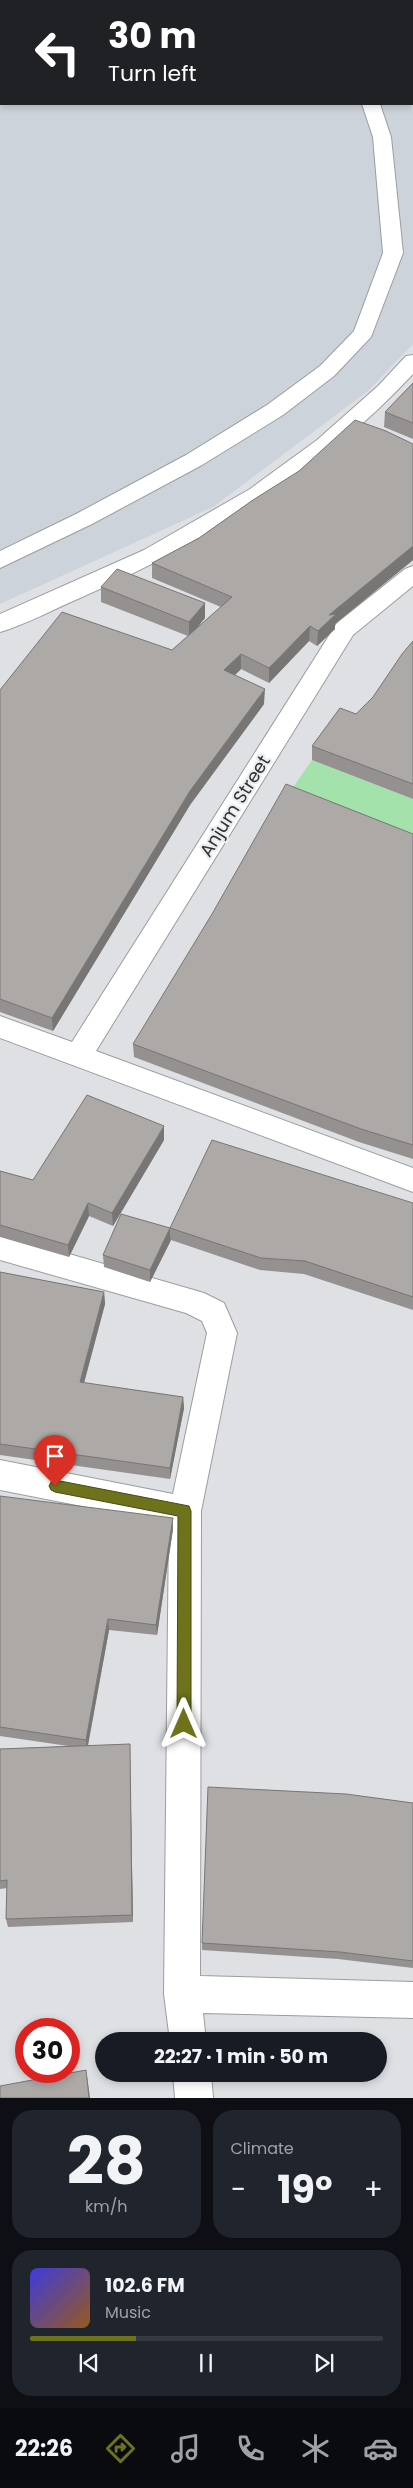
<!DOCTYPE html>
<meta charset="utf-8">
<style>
:root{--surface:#171b24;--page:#20242c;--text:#f1f3f6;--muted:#9ea1a6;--line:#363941;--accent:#6e731b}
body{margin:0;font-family:Poppins,sans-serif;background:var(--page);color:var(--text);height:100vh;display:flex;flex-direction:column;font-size:19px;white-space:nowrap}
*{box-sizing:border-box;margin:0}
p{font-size:16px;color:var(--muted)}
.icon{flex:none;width:28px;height:28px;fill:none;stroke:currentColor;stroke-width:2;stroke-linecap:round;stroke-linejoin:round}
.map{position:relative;height:2098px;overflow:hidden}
.drawer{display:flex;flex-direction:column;gap:12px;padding:12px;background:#0d0f14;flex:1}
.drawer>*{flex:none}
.banner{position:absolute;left:0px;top:0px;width:414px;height:105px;box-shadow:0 2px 8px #0003;background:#202124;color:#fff;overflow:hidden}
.speed{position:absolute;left:15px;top:2018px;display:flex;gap:10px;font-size:25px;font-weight:700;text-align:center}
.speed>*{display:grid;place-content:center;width:65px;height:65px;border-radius:50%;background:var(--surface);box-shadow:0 2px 8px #0003;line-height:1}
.speed .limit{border:8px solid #d22;background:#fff;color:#111}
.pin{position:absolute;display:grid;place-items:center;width:42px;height:42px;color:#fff;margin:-51px -21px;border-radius:50% 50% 50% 0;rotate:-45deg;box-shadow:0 0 5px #0007}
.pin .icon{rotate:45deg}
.me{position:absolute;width:55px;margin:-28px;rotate:0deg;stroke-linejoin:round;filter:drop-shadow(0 0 4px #0008)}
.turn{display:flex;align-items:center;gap:18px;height:105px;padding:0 25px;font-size:22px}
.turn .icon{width:65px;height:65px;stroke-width:2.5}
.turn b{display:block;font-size:35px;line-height:42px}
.big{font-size:38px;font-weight:700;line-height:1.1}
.drawer .card{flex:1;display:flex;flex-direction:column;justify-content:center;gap:8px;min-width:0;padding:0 18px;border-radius:20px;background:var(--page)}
.drawer .dial{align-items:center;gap:0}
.dial b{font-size:65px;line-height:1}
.song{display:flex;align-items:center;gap:15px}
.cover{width:60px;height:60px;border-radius:8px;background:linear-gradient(135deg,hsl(240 70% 55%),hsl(30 70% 35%))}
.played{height:5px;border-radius:2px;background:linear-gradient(90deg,var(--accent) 30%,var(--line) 30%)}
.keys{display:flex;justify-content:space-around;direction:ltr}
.heat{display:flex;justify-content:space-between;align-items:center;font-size:28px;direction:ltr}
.drawer .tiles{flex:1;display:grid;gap:12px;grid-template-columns:1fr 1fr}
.card:last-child{grid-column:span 2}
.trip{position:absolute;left:95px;top:2032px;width:292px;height:50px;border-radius:25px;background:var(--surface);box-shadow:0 2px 8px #0003;font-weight:700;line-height:50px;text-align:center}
.tabs{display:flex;height:80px;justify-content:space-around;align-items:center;background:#090b0e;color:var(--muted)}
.tabs .icon{width:35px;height:35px}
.tabs .selected{color:var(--accent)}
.tabs b{font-size:22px;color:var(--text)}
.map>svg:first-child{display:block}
.built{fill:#ccd3db}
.green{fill:#a3e3ab}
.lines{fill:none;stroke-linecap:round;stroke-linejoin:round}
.minor-casing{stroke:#9b9d9f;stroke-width:2}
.minor{fill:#fff;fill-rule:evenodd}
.wall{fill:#949190}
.shaded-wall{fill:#787675}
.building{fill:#aca9a7;stroke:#787675}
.route{fill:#6e731b;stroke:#484b12}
.labels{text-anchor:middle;stroke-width:4.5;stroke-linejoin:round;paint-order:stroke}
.street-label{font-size:18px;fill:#303132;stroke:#ebeef0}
</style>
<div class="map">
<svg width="413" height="2098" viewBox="0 0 413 2098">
<rect width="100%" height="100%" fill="#dee0e3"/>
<path class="built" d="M0,0l354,1h-353v103h410l2,7v233l-45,47 -155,116 -213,97z"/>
<path class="green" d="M312,760l101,39v49l-128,-49z"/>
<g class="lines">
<g class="minor-casing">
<path id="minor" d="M282,0h18l1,1h-18z
M360,0h19l1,1h-19z
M412,48h1v11h-1z
M362,104h18l11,33 12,116 -32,84 -37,39 -51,39 -81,50 -110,59 -92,44v-17l76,-37 110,-59 81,-50 53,-39 34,-35 29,-78 -10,-116z
M413,355v19c-93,100 -209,169 -333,224 -26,11 -53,26 -80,34v-18l144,-64 106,-61 67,-49 61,-54 28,-30z
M413,566v20l-60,49 -257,416 317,117v24l-413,-154v-22l72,26 265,-419 68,-54z
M0,1234l204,59 20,10 13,30 -36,178 -1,465 213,6v36l-210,-5 3,28h-36l-6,-47 5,-471 -169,-33v-30l173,34 34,-161 -5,-12 -16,-8 -186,-53z
M173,2074h38l2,24h-38z"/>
</g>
<use href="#minor" class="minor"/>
</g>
<path class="wall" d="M413,383v56l-29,-12 1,-15z
M413,444v116l-78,64v5l-18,17 -8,-5 -40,42 -28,-14 -6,6 29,29 -74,101 -137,226 -53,-19v-322l172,-40 16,-14 -87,-34v-15l104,31 -10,12 26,-23 -69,-29v-15l47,-25 54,-38z
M413,641v158l-101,-39v-14l44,-32 17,-17z
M413,834v325l-54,-17 -225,-85 -1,-13z
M164,1140l-51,86 -24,-10 -20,41 -69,-20v-66l33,9z
M413,1203v107l-109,-36 -44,-4 -89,-30 -1,-12z
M171,1240l-21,42 -46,-15 -1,-12z
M0,1272l104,20 1,12 -21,79 99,14 1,11 -14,71 -170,-24z
M0,1496l173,33 -16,106 -48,-5 -21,116 42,7 3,169 -125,5 -2,-8 1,-31 -7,1v-140l68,-3 -68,-10z
M413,1803v165l-75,-9 -136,-9v-7z"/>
<path class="shaded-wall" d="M413,546v14l-78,64v5l-18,17 1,-15 11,-16z
M205,603v15l-16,19v-15z
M310,626l-1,15 -40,42v-15z
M241,654v15l-17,16v-15z
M265,689l-1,15 -74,101 -137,226 -1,-13 138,-227z
M164,1126v14l-51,86 -1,-13z
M88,1203l1,13 -20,41 -1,-12z
M170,1228l1,12 -21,42v-12z
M104,1292l1,12 -24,90 -1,-12z
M183,1397l1,11 -14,71v-11z
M173,1518v11l-16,106 -1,-10z
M108,1619l1,11 -22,119 -1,-9z
M130,1744v9l3,169 -1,-7z
M86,2070l1,6 3,22h-1z"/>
<path class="building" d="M413,383v40l-28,-11z
M355,420l31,11 27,13v102l-84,69 7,-1 -18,17 -8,-5 -41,42 -28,-14 -17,16 41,19 -75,102 -138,227 -52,-19v-309l62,-78 110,38 60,-53 -80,-34 47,-25 54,-38 46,-29z
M117,569l88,34 -16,19 -88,-35z
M413,641v143l-101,-38 28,-38 16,6 17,-17 29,-43z
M286,784l127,50v311l-52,-16 -228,-85 79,-130z
M87,1095l77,31 -52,87 -24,-10 -20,42 -68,-20v-54l33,9z
M212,1140l201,63v94l-108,-36 -44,-3 -91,-30z
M121,1214l49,14 -20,42 -47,-15z
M0,1272l104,20 -24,90 103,15 -13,71 -170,-24z
M0,1496l173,22 -17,107 -48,-6 -22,121 -86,-13z
M130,1744l2,171 -126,4 1,-39 -7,1v-132z
M208,1787l138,7 67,9v158l-73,-9 -138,-9z
M86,2070l3,28h-89v-12z"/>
<path class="route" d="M55,1480l134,26 2,5v213l-2,4 -5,3 -5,-3 -2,-4 1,-208 -123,-24 -4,-2 -2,-4 2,-4z"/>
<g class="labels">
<g class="street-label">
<text transform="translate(235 806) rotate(-58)" y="6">Anjum Street</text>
</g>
</g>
</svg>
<div class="speed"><div class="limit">30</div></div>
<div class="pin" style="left:55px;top:1486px;background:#d93025"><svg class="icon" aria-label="arrive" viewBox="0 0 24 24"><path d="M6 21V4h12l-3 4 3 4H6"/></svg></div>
<svg class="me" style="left:184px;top:1724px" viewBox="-20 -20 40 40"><path d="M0-17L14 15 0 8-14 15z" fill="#6e731b" stroke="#fff" stroke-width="4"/></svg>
<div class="trip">22:27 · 1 min · 50 m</div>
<div class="banner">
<div class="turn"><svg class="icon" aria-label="left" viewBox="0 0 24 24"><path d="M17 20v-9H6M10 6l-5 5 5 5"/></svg><div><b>30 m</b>Turn left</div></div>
</div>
</div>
<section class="drawer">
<div class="tiles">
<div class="card dial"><b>28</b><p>km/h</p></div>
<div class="card"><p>Climate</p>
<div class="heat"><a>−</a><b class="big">19°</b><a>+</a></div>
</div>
<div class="card">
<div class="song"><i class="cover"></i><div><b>102.6 FM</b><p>Music</p></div></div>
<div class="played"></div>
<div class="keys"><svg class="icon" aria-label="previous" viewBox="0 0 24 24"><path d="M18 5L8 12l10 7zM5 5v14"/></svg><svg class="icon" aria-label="pause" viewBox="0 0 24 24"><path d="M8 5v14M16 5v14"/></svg><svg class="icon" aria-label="next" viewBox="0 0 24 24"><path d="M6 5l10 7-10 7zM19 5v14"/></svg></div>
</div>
</div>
</section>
<nav class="tabs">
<b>22:26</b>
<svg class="icon selected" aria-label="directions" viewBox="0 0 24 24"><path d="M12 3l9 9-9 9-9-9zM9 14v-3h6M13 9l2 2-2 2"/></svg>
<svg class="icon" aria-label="music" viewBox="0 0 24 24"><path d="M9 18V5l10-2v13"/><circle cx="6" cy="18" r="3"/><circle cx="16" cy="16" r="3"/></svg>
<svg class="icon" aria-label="phone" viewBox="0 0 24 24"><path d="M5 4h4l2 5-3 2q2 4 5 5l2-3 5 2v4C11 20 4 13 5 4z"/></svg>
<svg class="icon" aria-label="climate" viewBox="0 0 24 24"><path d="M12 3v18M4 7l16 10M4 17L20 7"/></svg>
<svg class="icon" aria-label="car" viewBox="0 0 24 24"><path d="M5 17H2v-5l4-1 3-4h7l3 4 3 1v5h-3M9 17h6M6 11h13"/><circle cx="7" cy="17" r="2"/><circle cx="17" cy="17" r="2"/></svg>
</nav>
